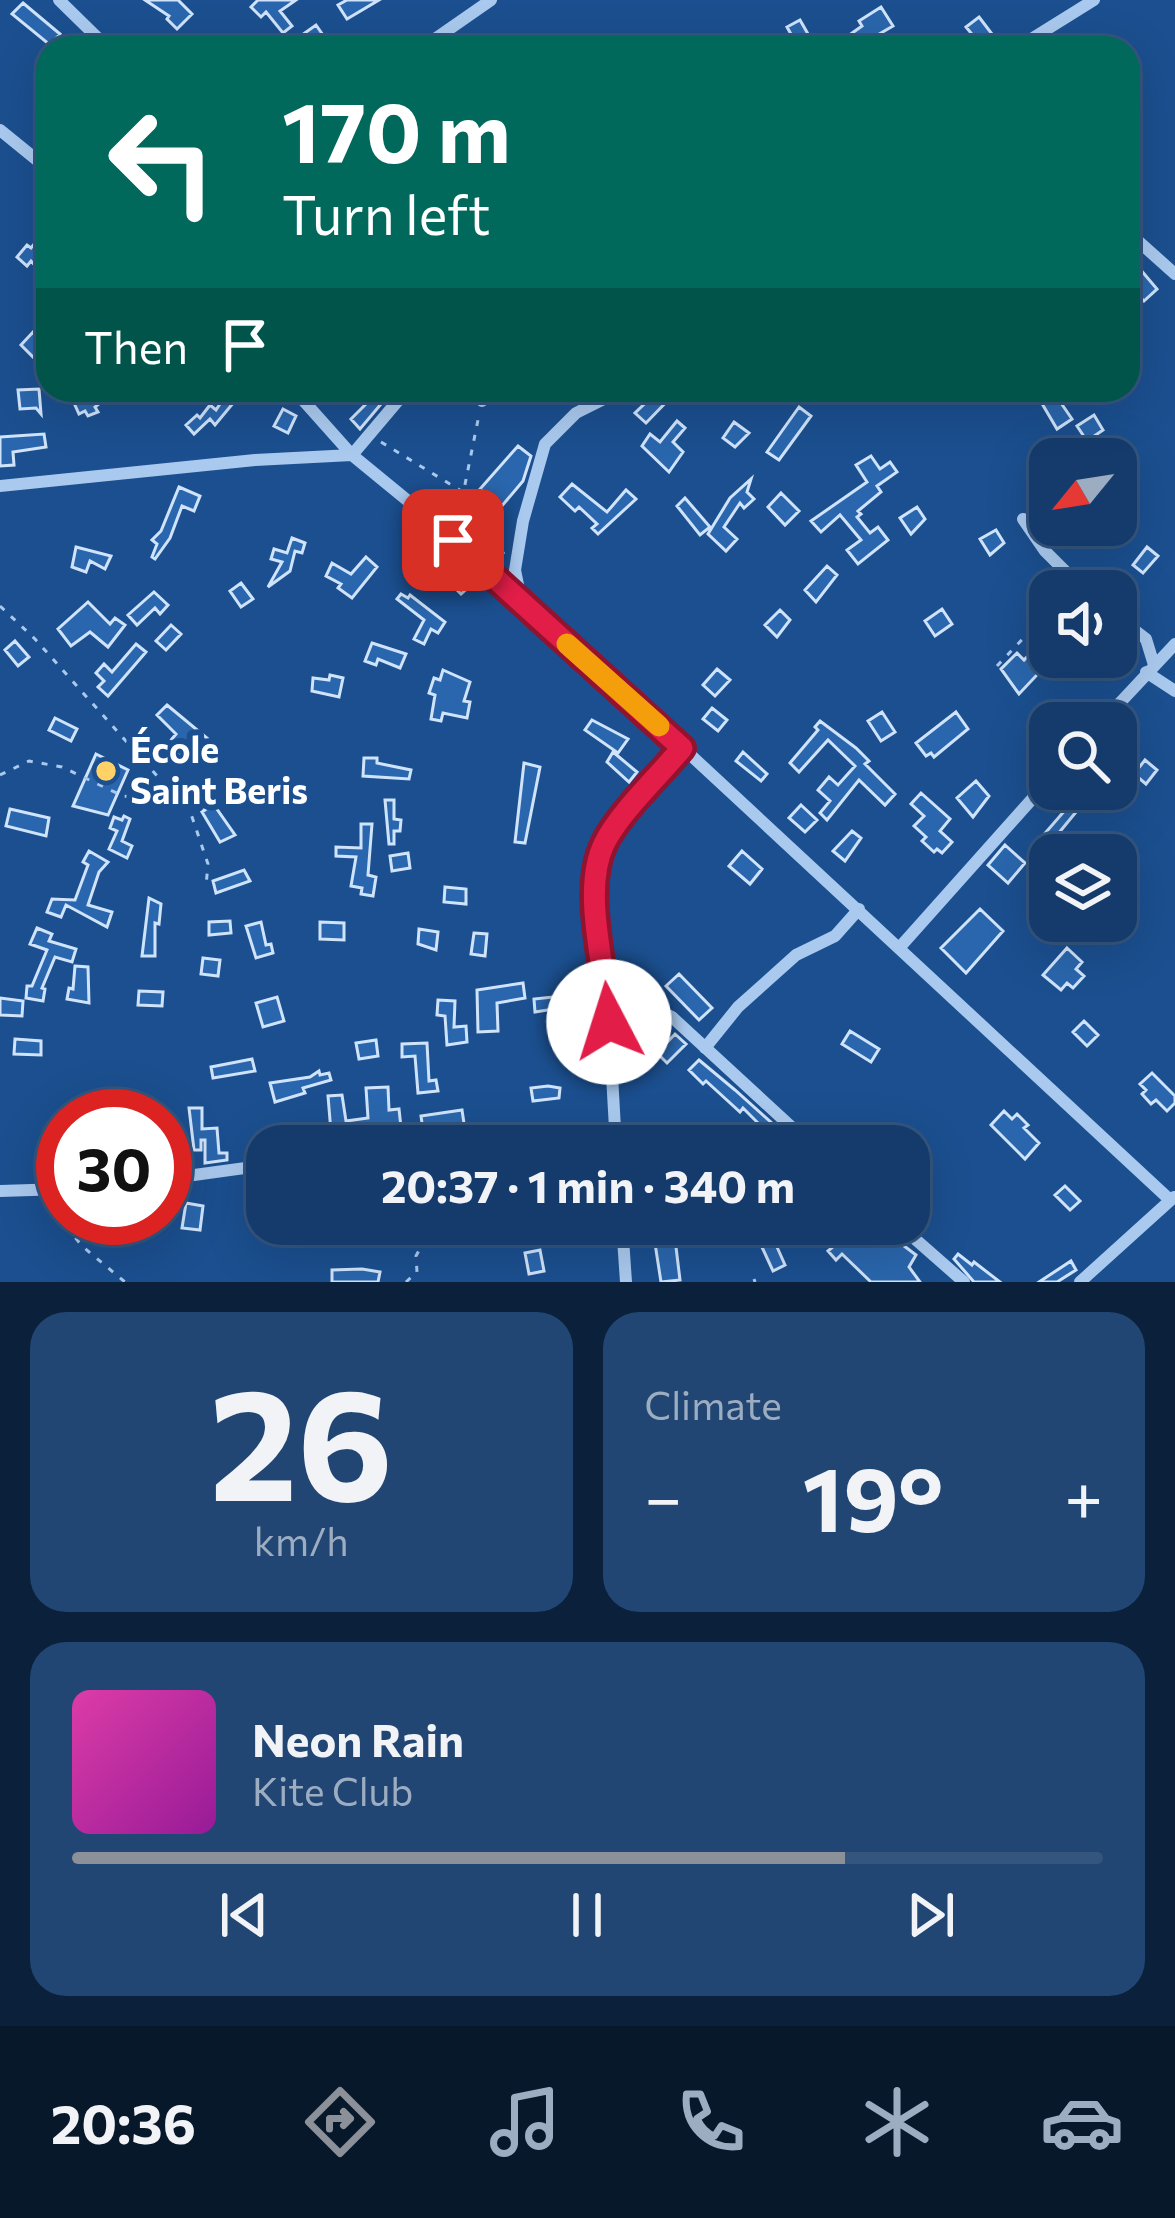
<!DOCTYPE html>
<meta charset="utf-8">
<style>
:root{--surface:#143b6b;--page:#214673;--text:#f1f3f6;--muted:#9dadc1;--line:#33557e;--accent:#8c9099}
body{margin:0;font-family:Commissioner,sans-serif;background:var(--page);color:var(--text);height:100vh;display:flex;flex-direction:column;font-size:45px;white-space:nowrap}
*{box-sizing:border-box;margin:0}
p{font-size:39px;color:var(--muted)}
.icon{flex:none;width:66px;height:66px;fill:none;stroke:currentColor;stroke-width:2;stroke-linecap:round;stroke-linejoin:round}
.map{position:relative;height:1282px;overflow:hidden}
.sheet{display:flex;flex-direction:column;gap:30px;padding:30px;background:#0b203b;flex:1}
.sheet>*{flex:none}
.guide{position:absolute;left:36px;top:36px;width:1104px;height:366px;border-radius:36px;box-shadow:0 12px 48px #0002,0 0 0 3px var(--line);background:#00695c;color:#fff;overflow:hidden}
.needle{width:78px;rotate:240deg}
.fabs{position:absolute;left:1029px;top:438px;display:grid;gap:24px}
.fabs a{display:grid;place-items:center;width:108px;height:108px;border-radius:24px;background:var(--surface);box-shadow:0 12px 48px #0002,0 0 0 3px var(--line);font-size:60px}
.speed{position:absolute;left:36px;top:1089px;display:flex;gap:24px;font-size:60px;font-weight:700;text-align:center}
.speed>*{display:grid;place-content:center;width:156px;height:156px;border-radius:50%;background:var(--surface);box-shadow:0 12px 48px #0002,0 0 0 3px var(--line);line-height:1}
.speed .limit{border:18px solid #d22;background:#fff;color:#111}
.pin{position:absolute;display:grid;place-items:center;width:102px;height:102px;color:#fff;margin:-51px;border-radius:24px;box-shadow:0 6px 18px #0006}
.me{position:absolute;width:132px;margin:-66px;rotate:355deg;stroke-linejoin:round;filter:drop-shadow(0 0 9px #0008)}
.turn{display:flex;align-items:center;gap:42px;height:252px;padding:0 48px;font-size:54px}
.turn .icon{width:156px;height:156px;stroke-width:2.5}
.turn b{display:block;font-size:84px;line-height:102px}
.then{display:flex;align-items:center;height:114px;padding:0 48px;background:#0003;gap:24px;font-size:45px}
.big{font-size:90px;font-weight:700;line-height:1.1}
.sheet .widget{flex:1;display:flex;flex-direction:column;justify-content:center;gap:18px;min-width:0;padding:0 42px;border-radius:36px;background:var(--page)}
.sheet .dial{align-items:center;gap:0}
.dial b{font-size:156px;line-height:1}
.song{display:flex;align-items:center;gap:36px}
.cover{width:144px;height:144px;border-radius:18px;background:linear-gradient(135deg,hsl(320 70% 55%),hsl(300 70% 35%))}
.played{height:12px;border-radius:6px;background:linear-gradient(90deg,var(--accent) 75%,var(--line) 75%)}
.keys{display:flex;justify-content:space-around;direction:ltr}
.heat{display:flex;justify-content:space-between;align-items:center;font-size:66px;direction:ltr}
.sheet .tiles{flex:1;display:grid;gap:30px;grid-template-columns:1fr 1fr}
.widget:last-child{grid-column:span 2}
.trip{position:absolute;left:246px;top:1125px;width:684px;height:120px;border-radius:36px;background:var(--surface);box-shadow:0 12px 48px #0002,0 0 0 3px var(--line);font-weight:700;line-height:120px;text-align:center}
.tabs{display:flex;height:192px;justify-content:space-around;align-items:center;background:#08182b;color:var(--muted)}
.tabs .icon{width:84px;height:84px}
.tabs .active{color:var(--accent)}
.tabs b{font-size:54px;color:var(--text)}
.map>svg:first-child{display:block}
.building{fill:#2a66ad;stroke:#cfe3fa;stroke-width:3}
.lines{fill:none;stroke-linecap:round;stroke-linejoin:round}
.path{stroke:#a9c9ee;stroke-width:3;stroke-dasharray:6 9;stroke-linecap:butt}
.street{stroke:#a9c9ee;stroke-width:12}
.route-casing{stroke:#92132f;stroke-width:30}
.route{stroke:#e11d48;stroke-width:21}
.slow{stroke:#f59e0b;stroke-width:21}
.poi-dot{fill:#ffd166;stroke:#1b4f8f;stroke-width:4.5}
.labels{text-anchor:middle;stroke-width:12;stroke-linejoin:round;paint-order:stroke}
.poi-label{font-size:36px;font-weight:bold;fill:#fff;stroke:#1b4f8f;text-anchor:start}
</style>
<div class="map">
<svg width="1175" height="1282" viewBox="0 0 1175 1282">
<rect width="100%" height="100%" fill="#1b4f8f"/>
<path class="building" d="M145,0h33l14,14 -15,15 -10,-10 2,-3z
M258,0h38l-16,11 12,15 -9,7 -17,-21 -5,5 -10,-10z
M347,0h32l-32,19 -9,-14z
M23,3l37,31 -10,11 -38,-31z
M881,7l12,19 -38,22h-24l31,-22 -3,-5z
M979,17l13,17 -12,10 -14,-17z
M800,20l16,28h-12l-4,-8 -4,3 -9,-16z
M316,25l7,10 -3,2 8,11h-21l-8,-11z
M48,227v53l-17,-19 -4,5 -10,-9 10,-12 4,3z
M1140,269l17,20 -13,12 -5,-5 -6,5 -5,-6v-15z
M33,332l14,13 -12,14 -14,-14z
M39,389l2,25 -5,-6 -16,1 -2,-19z
M97,390h19l-21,17 3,5 -10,4 -3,-5 -6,3 -5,-11z
M229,390h15l-29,35 -5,-6 -16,15 -8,-9 11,-10 3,3 10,-13 6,5z
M659,390l15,4 -28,29 -11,-10z
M1034,390h18l20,29 -15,10z
M374,396l7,8 -21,25 -9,-10z
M799,407l12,9 -32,44 -12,-8z
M283,409l13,7 -8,17 -14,-7z
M1094,415l9,15 -16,11 -10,-15z
M677,421l8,7 -12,14 10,10 -14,20 -27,-26 8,-12 10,8z
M734,422l15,11 -14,14 -12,-9z
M44,434l2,13 -33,5 1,13 -14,1v-29z
M518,446l13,10 -8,25 -22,26 -21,-18z
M871,456l9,13 10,-7 7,10 -20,14 4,6 -23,19 3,3 -4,3 13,16 8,-6 10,13 -30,24 -11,-14 14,-10 -21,-25 -19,17 -10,-11 56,-39 -11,-17z
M751,479l-4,13 7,7 -10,9 -4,-5 -16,24 13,12 -11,12 -18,-17 22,-36z
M572,484l35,28 19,-22 10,9 -38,35 -6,-6 5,-4 -18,-17 -4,4 -15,-14z
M179,487l21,9 -6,15 -12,-5 -12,32 -15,21 -3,-2 5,-13 -5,-4 9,-9z
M781,493l18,18 -14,14 -17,-18z
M685,498l25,29 -10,8 -23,-29z
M917,507l8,12 -14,15 -11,-16z
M996,530l8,13 -14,12 -10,-16z
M292,538l13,5 -3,10 -7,-2 -5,20 -22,16 14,-25 -11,-3 3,-10 13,4z
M76,547l35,9 -6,13 -15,-8 -4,11 -14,-5z
M1147,547l11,9 -15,17 -10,-8z
M366,557l11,10 -25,31 -14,-10 3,-4 -15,-8 6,-13 19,11z
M440,557l30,29 -9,8 -18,-18 -12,-5z
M827,566l10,9 -21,27 -11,-12z
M241,583l12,16 -12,8 -11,-16z
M154,592l14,13 -8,9 -5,-6 -18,17 -9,-10z
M401,594l7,4 2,-3 35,27 -7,11 -7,-4 -7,15 -10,-5 10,-19 -27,-21z
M88,602l22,22 5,-6 10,7 -17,22 -18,-15 -19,14 -13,-17z
M942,609l10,15 -17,12 -10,-15z
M780,610l10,10 -13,17 -12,-12z
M171,625l10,9 -15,16 -10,-9z
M1050,633v28l-31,33 -18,-25 16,-16 7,7z
M15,641l14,16 -11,9 -13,-16z
M372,643l34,11 -6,14 -22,-9 -2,6 -11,-4z
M136,644l10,8 -38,44 -10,-9 6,-6 -8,-8 8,-9 8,8z
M717,669l13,11 -15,16 -12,-11z
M443,670l27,12 -6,19 6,1 -3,16 -24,-5 -2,8 -10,-2 4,-24 -6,-2 5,-15 6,2z
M330,675l13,3 -4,19 -27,-6 1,-13 16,2z
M167,705l46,38 -23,23 -23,-21 9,-11 -19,-19z
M712,708l15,12 -9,11 -15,-12z
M882,712l13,20 -14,9 -13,-20z
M956,712l12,17 -34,28 -3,-4 -5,3 -10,-13z
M55,718l22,11 -6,12 -22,-11z
M592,720l36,19 -10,14 -33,-23z
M820,721l36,27 13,13 -4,3 30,30 -10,11 -26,-25 -32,40 -7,-7 10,-12 -12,-11 11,-13 9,8 17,-19 -27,-26 -29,32 -9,-9 28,-33 -3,-3z
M613,752l24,20 -8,10 -22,-20z
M743,752l24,22 -6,7 -25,-20z
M96,754l32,16 -20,45 -35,-9z
M364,758h13v5l34,7 -2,9 -46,-3z
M1145,760l12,10 -11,14 -12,-10z
M524,763l16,4 -15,76 -10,-1z
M976,781l13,15 -16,21 -16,-19z
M195,786l19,19 21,30 -15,7 -18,-30 3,-2 -16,-18z
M1060,789h35l-47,57 -8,-7 33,-38z
M921,793l29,26 -10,12 12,11 -10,11 -5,-4 -3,3 -12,-11 4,-4 -12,-11 10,-10 -13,-12z
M385,800h9v19l7,1 -1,11h-6v13h-5z
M801,805l16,15 -12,12 -16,-14z
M10,809l39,9 -3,18 -40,-10z
M124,816l6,3 -8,22 10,5 -5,12 -18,-9 8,-18 -7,-3 4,-11 8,3z
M361,824h11l-4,51 8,2 -3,19 -12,-2 1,-6 -11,-2 5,-29 -20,-1v-9l25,1z
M852,831l9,7 -16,23 -12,-10z
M1005,845l20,18 -17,20 -20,-18z
M89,851l19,11 -9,10 -11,33 24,7 -5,15 -41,-22 -5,12 -14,-5 5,-13 23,1 13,-35 -5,-3z
M742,851l20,18 -12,15 -21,-18z
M408,853l2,15 -18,3 -2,-15z
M244,870l6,11 -34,12 -3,-12z
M445,887l21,2v15l-22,-2z
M149,898l12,6 -2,20 -4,-1v33h-13z
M980,909l23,22 -37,42 -25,-25z
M230,921l1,12 -22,2v-13z
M261,922l5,23 5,-1 2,9 -17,5 -10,-32z
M320,922l24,1v17l-24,-1z
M37,928l15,6 -3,7 27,8 -4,13 -17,-5 -13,31 3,1 -2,12 -17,-3 1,-12h5l15,-36 -17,-6z
M419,929l19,3 -2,18 -18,-6z
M474,933l13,1 -2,22 -14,-2z
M1067,948l15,14 -6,7 8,7 -11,12 -6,-5 -6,7 -18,-15z
M203,958l17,2 -2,16 -17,-2z
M75,966l13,1 1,36 -22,-4 2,-11 4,1z
M679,974l33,34 -13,12 -33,-34z
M523,983l2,15 -28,5 1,28 -20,1 -1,-42z
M139,991l24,1 -1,14 -24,-1z
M572,995l1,11 -38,6 -1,-13z
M277,997l7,24 -21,6 -7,-24z
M0,998l23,3 -1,15 -22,-1z
M438,1000l17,1 -1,26 12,-1 1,16 -20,3 -2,-29 -8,-1z
M1084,1021l14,14 -11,11 -14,-14z
M850,1031l29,18 -8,13 -29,-18z
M675,1034l11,10 -19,19 -10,-10z
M15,1039l26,2v14l-27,-1z
M376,1040l2,16 -19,3 -3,-16z
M427,1043l2,38 7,-1 2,11 -20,2 -3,-37 -13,1v-13z
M252,1059l3,12 -42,7 -2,-11z
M699,1060l36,30 39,35 -8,6 -23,-23 -3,4 -34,-31 -3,3 -14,-14z
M319,1071l1,4 9,-2 2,7 -28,8 2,5 -30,9 -5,-19 40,-6z
M1152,1073l23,23v7l-8,8 -11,-11 -5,4 -9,-10 4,-4 -6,-6z
M548,1086l12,2 -1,10 -26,3 -2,-13z
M388,1087l1,23 10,-1 4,37h-39l-2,-13 -31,-1 -3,-36 14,-1 4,26 22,-3 -2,-30z
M189,1108h13v21l15,-1 2,25h8v7l-22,3v-23h-4v10h-7z
M462,1110l3,20h-42l-2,-14z
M1004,1111l8,8 5,-5 11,11 -4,3 15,15 -14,16 -34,-34z
M63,1143v19l-14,2 -3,-18z
M1065,1186l15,15 -10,9 -15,-15z
M186,1203l17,3 -3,24 -18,-2z
M131,1218h25l1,11 -24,2z
M635,1224l53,1 1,14h-14l5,41 -19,2 -7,-45 -18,1z
M810,1224h65l41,31 -7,12 11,15h-49l-29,-28 -6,6 -8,-9 6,-5z
M773,1238l12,27 -12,6 -12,-26z
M540,1250l4,21 -15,3 -4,-21z
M958,1254l14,11 2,-3 26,20h-26l-20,-23z
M1071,1261l5,9 -19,12h-18z
M362,1269l18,3 -2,10h-46v-12z"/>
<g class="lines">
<path class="path" d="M381,442l82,50 41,62
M456,529l23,-114
M0,606l35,33 156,175 17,50 -2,22
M997,666l53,-56
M0,775l29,-14 33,6 61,29 57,5
M47,1203l35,43 43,36
M754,1279l1,3
M406,1282l11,-10 -1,-16 17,-32"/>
<path class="street" d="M59,0l49,48
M422,48l69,-48
M1017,48l77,-48
M0,130l48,39
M1128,232l47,42
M294,390l58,65 67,55 264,238 486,451
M482,401l1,-11
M0,486l255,-26 97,-5 55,-65
M1023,519l22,32 40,40
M521,600l-6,-30 8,-49 22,-77 31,-31 46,-23
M1116,616l30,23 8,26
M1146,672l29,19
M1101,723l74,-79
M900,947l150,-168
M607,987l65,30 140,129
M705,1048l33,-41 58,-52 39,-19 24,-27
M561,1146l55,-5
M616,1146l-9,-159 -13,-90 1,-31 11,-27 77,-91
M165,1179l102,-14
M0,1191l63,-2
M622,1224l4,58
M898,1224l66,58
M1080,1282l94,-85"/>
</g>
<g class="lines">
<g class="route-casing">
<path id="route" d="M453,540l229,208c-23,28 -63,65 -78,96 -23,48 2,125 5,178"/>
</g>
<use href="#route" class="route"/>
<path class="slow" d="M567,644l92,82"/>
</g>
<circle class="poi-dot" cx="106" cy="771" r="12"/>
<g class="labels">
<g class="poi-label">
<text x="130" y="763">École<tspan x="130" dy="41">Saint Beris</tspan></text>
</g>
</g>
</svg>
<div class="fabs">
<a><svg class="needle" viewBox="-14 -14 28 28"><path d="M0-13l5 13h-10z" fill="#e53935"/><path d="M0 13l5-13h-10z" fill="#9dadc1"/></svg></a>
<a><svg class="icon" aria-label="sound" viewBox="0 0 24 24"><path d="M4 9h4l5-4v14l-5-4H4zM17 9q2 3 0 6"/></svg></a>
<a><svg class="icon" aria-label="search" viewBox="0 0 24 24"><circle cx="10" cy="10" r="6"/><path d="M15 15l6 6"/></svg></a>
<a><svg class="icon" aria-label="layers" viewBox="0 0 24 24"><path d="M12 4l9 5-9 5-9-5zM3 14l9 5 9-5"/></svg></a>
</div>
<div class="speed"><div class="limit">30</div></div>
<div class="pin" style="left:453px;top:540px;background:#d93025"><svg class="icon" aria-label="arrive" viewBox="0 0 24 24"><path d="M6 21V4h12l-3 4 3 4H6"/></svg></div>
<svg class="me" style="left:609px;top:1022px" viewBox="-20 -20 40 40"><circle r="19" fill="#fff"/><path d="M0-13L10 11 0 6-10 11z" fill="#e11d48"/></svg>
<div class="trip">20:37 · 1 min · 340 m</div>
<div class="guide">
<div class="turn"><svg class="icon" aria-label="left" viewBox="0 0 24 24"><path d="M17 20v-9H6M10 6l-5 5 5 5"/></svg><div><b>170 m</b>Turn left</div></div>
<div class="then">Then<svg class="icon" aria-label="arrive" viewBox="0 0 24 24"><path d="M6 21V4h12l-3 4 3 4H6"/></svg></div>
</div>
</div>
<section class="sheet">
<div class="tiles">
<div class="widget dial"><b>26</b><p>km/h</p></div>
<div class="widget"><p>Climate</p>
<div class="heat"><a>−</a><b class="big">19°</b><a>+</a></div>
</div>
<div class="widget">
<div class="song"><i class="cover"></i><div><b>Neon Rain</b><p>Kite Club</p></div></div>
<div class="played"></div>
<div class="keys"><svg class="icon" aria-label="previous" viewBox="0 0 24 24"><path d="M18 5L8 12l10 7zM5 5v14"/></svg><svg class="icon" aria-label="pause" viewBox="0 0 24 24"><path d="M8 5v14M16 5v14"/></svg><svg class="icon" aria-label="next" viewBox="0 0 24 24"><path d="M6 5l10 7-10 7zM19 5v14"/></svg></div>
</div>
</div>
</section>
<nav class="tabs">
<b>20:36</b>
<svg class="icon active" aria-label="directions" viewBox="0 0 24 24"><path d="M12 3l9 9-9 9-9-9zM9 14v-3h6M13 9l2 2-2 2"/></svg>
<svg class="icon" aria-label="music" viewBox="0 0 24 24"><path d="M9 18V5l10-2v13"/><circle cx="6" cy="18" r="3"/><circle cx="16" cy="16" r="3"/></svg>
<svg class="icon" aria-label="phone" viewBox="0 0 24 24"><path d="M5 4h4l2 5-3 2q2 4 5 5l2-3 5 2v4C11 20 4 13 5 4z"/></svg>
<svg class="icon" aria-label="climate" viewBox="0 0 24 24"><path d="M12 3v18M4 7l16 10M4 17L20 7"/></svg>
<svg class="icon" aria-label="car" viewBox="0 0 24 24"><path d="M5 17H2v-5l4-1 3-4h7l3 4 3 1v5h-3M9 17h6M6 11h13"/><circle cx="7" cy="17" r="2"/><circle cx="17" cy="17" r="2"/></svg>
</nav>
